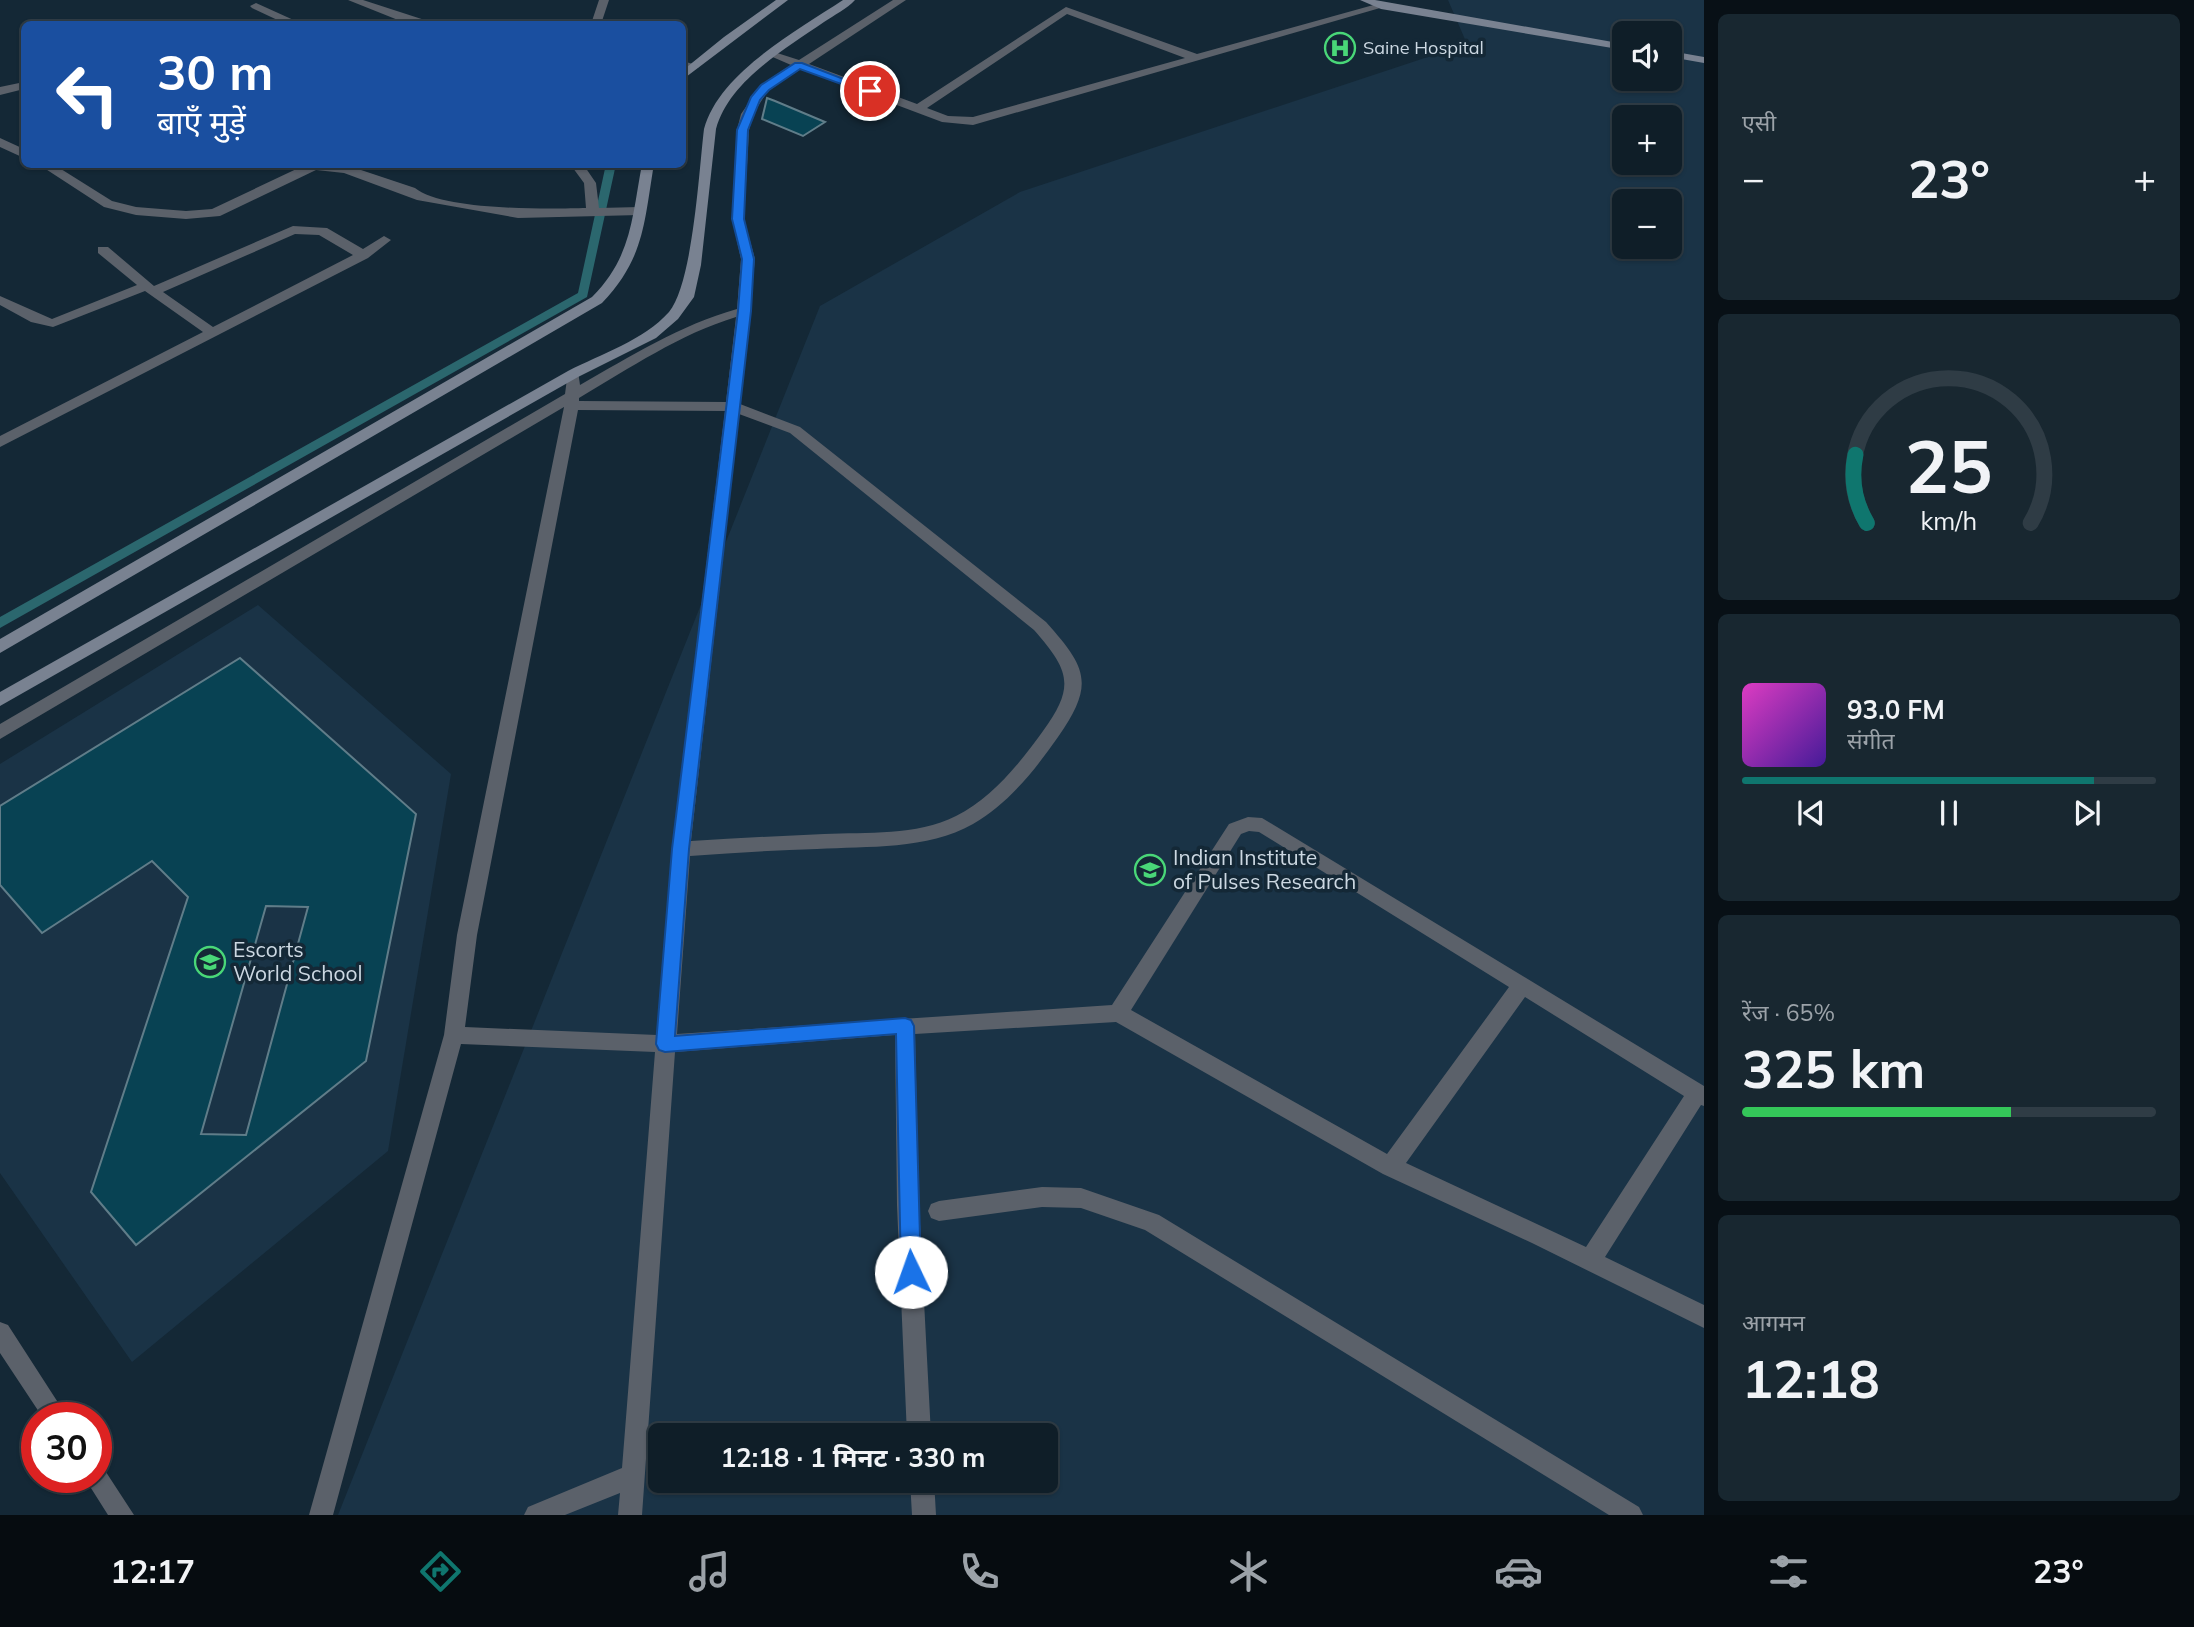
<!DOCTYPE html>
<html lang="hi">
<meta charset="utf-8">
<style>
:root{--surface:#0f1e28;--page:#182730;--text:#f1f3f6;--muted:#9ba2a8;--line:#2f3c45;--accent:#0f766e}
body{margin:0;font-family:Mulish,"Noto Sans Devanagari",sans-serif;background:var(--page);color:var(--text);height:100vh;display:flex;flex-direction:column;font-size:26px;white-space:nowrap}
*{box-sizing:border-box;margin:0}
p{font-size:23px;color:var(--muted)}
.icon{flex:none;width:38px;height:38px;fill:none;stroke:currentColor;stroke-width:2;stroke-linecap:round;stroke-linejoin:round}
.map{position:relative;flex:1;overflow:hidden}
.drawer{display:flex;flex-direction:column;gap:14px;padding:14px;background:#081016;width:490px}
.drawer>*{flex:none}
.hud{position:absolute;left:21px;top:21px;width:665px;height:147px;border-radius:10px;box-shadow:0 2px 5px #0004,0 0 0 2px var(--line);background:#1a4fa0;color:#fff;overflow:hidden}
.tools{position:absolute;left:1612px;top:21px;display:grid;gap:14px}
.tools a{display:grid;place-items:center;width:70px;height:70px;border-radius:10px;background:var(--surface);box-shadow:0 2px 5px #0004,0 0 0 2px var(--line);font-size:35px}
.speed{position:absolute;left:21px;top:1402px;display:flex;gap:14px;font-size:35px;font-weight:700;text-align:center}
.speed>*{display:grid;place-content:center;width:91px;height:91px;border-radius:50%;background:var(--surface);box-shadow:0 2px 5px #0004,0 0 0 2px var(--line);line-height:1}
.speed .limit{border:10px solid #d22;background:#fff;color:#111}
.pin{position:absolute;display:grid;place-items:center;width:60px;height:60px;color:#fff;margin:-30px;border:4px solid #fff;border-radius:50%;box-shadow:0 2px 7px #0007}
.me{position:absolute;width:77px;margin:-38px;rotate:357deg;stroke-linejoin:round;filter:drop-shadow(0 0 5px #0008)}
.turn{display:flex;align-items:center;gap:24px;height:147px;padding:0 21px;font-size:32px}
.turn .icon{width:91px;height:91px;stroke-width:2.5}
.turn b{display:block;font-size:49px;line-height:60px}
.big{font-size:52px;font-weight:700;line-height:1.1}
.drawer .tile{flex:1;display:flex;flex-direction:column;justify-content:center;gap:10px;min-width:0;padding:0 24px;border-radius:10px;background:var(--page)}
.drawer .dial{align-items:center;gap:0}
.dial svg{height:182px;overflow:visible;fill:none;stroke:var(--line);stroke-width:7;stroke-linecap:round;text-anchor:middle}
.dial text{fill:var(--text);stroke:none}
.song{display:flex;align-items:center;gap:21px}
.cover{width:84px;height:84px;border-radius:10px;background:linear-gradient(135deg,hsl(310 70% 55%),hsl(260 70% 35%))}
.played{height:7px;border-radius:4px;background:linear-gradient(90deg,var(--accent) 85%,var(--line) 85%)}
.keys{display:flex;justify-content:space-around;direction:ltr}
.heat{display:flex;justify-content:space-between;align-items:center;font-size:38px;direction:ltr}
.charge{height:10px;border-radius:5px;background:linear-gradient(90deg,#34c759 65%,var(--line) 0)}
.trip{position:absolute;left:648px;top:1423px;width:410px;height:70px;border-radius:10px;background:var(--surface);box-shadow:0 2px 5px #0004,0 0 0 2px var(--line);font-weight:700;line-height:70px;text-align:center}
.menu{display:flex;height:112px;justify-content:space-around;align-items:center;background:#060c10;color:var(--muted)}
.menu .icon{width:49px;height:49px}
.menu .on{color:var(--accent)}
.menu b{font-size:32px;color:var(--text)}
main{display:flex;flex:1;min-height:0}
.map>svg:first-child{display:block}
.built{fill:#1a3346;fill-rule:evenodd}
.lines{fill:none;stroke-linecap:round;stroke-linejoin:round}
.stream{fill:#2b676e;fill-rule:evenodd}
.building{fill:#084253;stroke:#607d89;stroke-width:2;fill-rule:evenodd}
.street{fill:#5b616a;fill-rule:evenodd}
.secondary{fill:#798291;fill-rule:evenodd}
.route{fill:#1a73e8;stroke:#114b97;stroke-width:2}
.labels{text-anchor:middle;stroke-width:7;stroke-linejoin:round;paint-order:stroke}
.far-poi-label{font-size:18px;fill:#ccd8e2;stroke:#142836;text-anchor:start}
.poi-label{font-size:21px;fill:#ccd8e2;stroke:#142836;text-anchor:start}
</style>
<main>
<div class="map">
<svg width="1704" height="1515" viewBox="0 0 1704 1515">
<rect width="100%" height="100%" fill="#142836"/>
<path class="built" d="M1448,0h256v1515h-1366l482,-1209 200,-114 447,-148zM1624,33h46v46h-46zM1624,117h46v46h-46zM1624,201h46v46h-46zM660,1435h385v45h-385z
M258,605l193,169 -63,377 -256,211 -132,-189v-409z"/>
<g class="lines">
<path class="stream" d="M606,164h10l-29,133 -587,331v-11l578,-324z"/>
</g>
<path class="building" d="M767,98l8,3 50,21 -22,14 -41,-17z
M240,658l176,156 -50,247 -230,184 -45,-53 97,-295 -36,-36 -110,72 -42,-48v-79zM266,906l42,1 -62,228 -45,-1z"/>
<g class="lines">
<path class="street" d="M348,0h15l74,24 -34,-2z
M599,0h10l-8,24h-10z
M893,0h13l-97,64 108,40 149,-97 131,47 180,-50 10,2 -414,119 -31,-3 -141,-53 -32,20 -16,25 -4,16 -5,89 11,40 -15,145 60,23 246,195c41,46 49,62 12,115 -23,33 -50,67 -85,87 -46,26 -105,22 -156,25 -42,1 -85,4 -127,7l-13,178 435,-29 117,-181 19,-7 14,1 442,268v20l-3,-1 -96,152 99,48v23l-172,-85 -149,-69 -267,-152 -201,12 4,171 12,230h-24l-10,-230 -2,-170 -220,17 -33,463h-24l2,-22 -55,22h-41l4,-8 94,-39 33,-416 -194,-8 -128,471h-24l135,-480 13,-100 107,-528 -564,332v-15l565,-330 3,-23h10l2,14c51,-29 100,-60 157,-76l4,-50 -9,-40 5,-89 4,-16 20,-29 30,-20 -23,-10 6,-3 25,8zM1067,14l118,44 -212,59 -25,-1 -21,-8zM736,317l-10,85 -147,-1v-3c51,-30 101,-64 157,-81zM578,410l147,1 -53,438 -15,186 -192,-8 12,-92zM739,414l51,19 244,197c35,40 42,56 9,101 -23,32 -51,67 -87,85 -40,20 -89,16 -132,18 -44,2 -89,4 -133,7zM1249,831l10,1 250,155 -122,167 -256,-144 110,-176zM1525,997l159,99 -98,151 -180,-84z
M256,3l42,19 2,2h-14l-34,-16 -2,-2z
M682,61l15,4 2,2 -6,3 -11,-2z
M24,82v7l-24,6v-8z
M0,138l24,11v9l-24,-11z
M38,164h15l59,37 24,6 50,4 26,-2 95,-45 39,1 69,23c28,23 135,21 171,20l-2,-25 -14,-19h13l13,19 3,25 41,-1 6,4 -6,4 -122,3 -101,-18 -73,-27 -28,-3 -96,46 -34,3 -50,-4 -32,-8z
M293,226l34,2 36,21 21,-13 7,4 -23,18 -368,189v-11l203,-104 -58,-41 -92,36 -22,-5 -31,-17v-9l52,23 85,-34 -39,-32v-6h10l46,39zM295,234l24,1 34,20 -140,72 -50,-35z
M1042,1187l39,1 78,27 480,292 4,8h-34l-464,-285 -64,-22 -39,-1 -103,14 -8,-3 -3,-7 3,-7 8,-3z
M0,1322l8,3 60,93h-25l-43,-65z
M96,1465l8,4 30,46h-26l-24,-38h12z
M910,1480h24l2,35h-24z"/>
<path class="secondary" d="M776,0h12l-106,80v-9l42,-34z
M843,0h12c-8,9 -21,15 -31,22 -39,27 -95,59 -108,107l-15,136 -7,32 -16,22 -22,19 -78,39 -578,329v-14l568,-321c33,-17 76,-31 101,-59 24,-29 30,-142 35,-183 15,-56 92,-98 139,-129z
M1360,0h15l249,44v6l-243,-41z
M1670,51l34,6v6l-34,-6z
M642,164h12c-10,58 -9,94 -52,139l-602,350v-14l592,-342c40,-40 40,-80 50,-133z"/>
</g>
<path class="route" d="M795,63h7l73,28 -9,2 -66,-24 -31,21 -9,10 -12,30 -4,89 10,40 -3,52 -62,538 -14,187 230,-18 6,2 3,6 7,246 -3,7 -7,3 -7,-3 -3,-7 -5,-238 -231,18 -6,-2 -3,-6 16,-195 66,-538 4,-52 -10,-40 5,-89 14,-33 10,-12z"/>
<defs>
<g id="hospital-ring" transform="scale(1.575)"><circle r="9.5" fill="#142836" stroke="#49d778" stroke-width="1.5"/><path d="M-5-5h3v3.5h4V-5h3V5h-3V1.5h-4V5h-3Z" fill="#49d778"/></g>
<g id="university-ring" transform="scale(1.575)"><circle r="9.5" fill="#142836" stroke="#49d778" stroke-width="1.5"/><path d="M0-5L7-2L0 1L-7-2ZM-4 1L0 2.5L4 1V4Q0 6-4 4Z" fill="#49d778"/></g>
<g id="school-ring" transform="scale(1.575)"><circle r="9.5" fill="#142836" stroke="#49d778" stroke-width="1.5"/><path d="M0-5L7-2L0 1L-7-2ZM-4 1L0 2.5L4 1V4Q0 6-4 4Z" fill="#49d778"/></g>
</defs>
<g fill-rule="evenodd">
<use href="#hospital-ring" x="1340" y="48"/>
<use href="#university-ring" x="1150" y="870"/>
<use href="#school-ring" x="210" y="962"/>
</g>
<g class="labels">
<g class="far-poi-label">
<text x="1363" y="54">Saine Hospital</text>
</g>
<g class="poi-label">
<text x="1173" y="865">Indian Institute<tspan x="1173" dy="24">of Pulses Research</tspan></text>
<text x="233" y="957">Escorts<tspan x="233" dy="24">World School</tspan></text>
</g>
</g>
</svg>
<div class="tools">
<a><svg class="icon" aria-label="sound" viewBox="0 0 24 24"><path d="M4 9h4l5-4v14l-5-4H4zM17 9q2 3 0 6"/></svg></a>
<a>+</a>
<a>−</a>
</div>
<div class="speed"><div class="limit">30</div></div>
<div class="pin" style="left:870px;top:91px;background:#d93025"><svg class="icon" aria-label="arrive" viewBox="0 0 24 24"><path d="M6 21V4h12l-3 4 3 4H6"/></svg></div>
<svg class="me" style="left:911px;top:1272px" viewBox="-20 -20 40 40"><circle r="19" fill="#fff"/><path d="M0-13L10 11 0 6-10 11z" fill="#1a73e8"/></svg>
<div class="trip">12:18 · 1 मिनट · 330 m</div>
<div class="hud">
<div class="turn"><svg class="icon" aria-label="left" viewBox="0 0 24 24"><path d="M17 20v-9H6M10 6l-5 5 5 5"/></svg><div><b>30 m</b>बाएँ मुड़ें</div></div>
</div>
</div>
<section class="drawer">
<div class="tile"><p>एसी</p>
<div class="heat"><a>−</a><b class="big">23°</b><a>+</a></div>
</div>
<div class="tile dial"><svg viewBox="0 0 100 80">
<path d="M14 69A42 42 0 1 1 86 69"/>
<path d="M14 69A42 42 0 0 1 9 39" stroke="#0f766e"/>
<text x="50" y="56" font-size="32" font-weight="700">25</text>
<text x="50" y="72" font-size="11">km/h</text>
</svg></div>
<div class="tile">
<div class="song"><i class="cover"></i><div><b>93.0 FM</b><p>संगीत</p></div></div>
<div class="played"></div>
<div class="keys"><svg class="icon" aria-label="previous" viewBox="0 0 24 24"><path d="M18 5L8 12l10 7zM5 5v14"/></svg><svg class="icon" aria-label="pause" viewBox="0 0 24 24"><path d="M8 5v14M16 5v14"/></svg><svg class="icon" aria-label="next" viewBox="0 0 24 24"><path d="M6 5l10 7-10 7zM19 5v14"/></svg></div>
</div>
<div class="tile"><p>रेंज · 65%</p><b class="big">325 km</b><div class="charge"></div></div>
<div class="tile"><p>आगमन</p><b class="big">12:18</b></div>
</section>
</main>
<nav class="menu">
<b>12:17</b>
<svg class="icon on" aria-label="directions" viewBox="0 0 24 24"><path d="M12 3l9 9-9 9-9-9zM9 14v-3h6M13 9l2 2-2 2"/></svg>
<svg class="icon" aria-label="music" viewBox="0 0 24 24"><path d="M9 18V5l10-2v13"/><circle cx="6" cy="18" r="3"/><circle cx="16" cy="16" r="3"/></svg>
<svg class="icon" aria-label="phone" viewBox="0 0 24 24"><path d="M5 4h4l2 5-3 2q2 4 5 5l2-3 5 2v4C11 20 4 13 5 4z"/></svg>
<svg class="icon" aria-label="climate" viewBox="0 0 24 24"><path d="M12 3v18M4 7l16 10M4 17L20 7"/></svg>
<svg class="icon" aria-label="car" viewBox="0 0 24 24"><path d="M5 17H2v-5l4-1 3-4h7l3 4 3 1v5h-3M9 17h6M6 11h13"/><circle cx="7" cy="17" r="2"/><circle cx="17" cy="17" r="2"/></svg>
<svg class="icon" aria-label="filters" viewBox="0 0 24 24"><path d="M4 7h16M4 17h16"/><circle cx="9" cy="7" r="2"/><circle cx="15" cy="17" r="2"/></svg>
<b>23°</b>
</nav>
